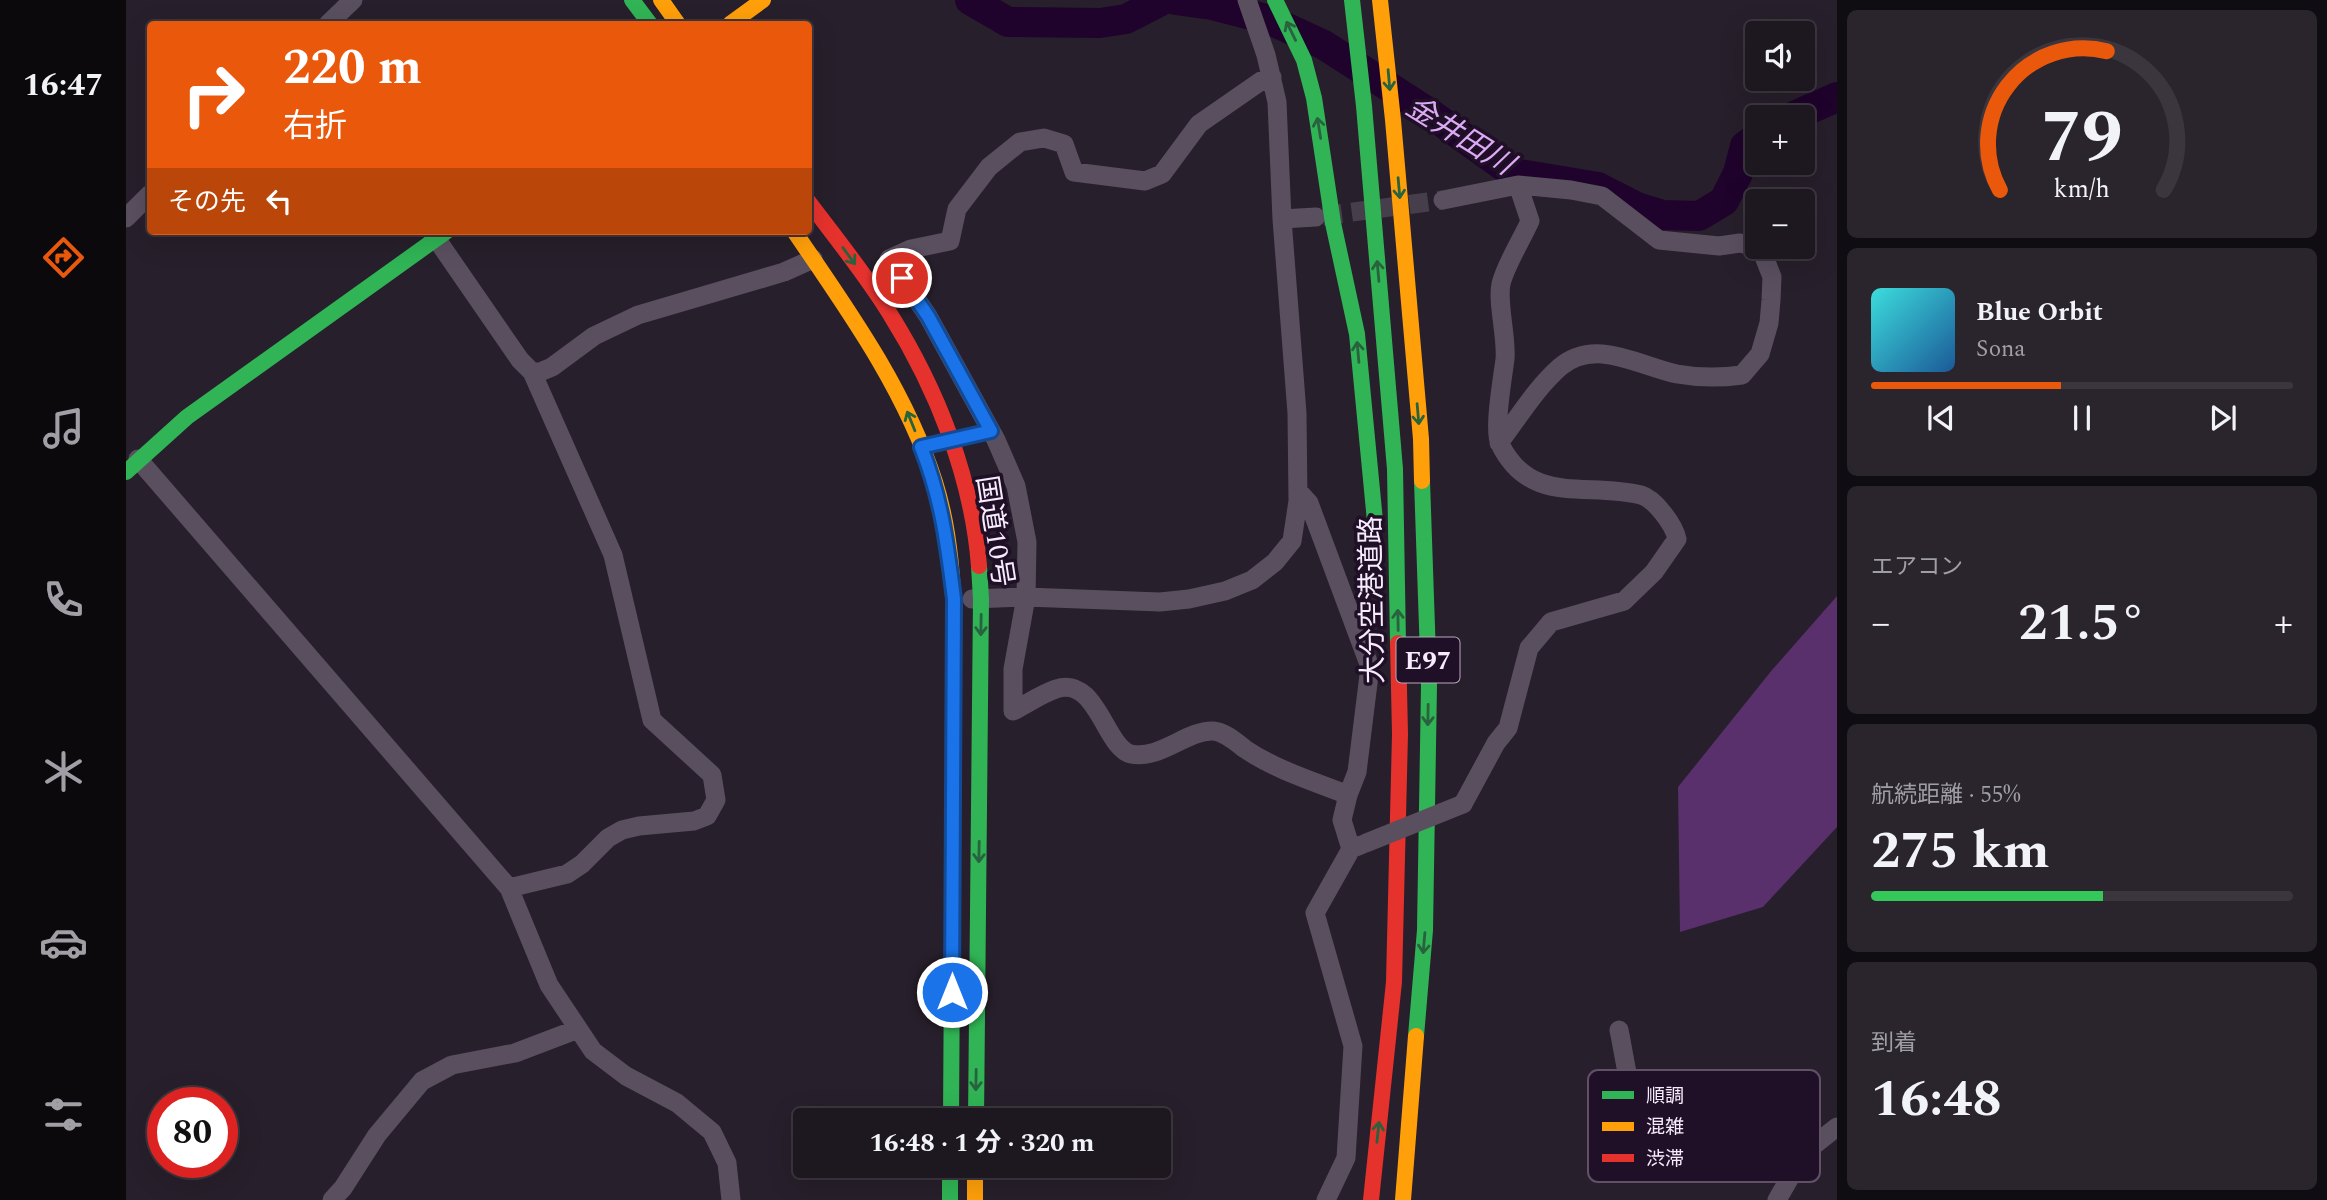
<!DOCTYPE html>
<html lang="ja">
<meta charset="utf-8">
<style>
:root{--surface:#1d1720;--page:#2a242d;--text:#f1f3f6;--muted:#a09fa5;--line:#3b363e;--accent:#ea580c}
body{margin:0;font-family:Spectral,"Noto Sans JP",serif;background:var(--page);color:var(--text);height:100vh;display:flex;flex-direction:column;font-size:26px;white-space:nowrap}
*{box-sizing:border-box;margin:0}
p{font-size:23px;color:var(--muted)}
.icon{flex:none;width:38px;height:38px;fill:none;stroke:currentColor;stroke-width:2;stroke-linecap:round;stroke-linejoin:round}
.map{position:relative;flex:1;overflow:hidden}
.sheet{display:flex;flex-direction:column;gap:10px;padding:10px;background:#100d12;width:490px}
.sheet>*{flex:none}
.banner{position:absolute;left:21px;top:21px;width:665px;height:214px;border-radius:7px;box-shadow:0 7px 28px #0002,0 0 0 2px var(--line);background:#ea580c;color:#fff;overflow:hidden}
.tools{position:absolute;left:1619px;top:21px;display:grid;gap:14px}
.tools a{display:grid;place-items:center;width:70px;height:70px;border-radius:7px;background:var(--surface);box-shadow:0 7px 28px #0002,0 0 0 2px var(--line);font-size:35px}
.speed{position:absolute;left:21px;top:1087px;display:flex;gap:14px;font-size:35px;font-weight:700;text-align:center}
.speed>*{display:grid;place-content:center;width:91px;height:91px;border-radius:50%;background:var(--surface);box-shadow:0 7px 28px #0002,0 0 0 2px var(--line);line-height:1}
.speed .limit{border:10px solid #d22;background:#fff;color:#111}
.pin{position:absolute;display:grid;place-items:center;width:60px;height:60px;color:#fff;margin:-30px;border:4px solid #fff;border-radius:50%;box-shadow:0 2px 7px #0007}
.me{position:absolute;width:77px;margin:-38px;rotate:0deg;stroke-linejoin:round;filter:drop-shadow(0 0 5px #0008)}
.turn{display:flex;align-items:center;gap:24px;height:147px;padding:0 21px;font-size:32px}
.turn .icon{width:91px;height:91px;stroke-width:2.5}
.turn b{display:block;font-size:49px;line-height:60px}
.then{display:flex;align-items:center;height:66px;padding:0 21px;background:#0003;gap:14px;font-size:26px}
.big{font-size:52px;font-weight:700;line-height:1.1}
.sheet .tile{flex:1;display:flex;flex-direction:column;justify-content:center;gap:10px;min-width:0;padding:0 24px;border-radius:10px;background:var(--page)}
.sheet .dial{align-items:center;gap:0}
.dial svg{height:182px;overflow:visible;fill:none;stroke:var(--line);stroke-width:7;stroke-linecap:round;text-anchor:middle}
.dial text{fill:var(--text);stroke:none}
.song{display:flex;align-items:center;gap:21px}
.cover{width:84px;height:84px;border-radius:10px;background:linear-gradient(135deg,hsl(180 70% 55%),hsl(210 70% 35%))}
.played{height:7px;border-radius:4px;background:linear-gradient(90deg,var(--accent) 45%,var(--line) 45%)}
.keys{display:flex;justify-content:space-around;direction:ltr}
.heat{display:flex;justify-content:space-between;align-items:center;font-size:38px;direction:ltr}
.charge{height:10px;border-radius:5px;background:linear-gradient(90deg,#34c759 55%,var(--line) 0)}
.trip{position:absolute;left:667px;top:1108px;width:378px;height:70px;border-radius:7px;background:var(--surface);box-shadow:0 7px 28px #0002,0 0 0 2px var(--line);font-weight:700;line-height:70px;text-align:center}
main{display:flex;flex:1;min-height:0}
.tabs{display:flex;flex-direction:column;width:126px;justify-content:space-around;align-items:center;background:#0c090d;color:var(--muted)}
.tabs .icon{width:49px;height:49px}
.tabs .on{color:var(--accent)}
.tabs b{font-size:32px;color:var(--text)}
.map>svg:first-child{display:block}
.forest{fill:#592f6c}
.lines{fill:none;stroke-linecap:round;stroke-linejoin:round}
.river{stroke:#1f032c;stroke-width:30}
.street-tunnel{stroke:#463e4a;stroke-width:19;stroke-dasharray:19 10;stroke-linecap:butt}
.street{stroke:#5a4f5f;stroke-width:19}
.fast{stroke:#30b455;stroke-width:16}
.slow{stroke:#ff9f0a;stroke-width:16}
.jam{stroke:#e5322d;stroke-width:16}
.street-bridge{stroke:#5a4f5f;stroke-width:19}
.oneway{stroke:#28623e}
.route-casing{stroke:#114b97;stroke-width:18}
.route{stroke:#1a73e8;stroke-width:12}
.labels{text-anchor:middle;stroke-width:7;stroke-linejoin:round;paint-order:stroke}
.shield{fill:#1f0f27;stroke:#b6aabd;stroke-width:2}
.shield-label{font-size:26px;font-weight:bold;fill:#f7ecfd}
.street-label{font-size:28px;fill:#f7ecfd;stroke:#1f0f27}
.water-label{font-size:30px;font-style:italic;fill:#dca9f5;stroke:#1f0f27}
.key{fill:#1f0f27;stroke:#605167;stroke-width:2}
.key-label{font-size:19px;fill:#f7ecfd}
</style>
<main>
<nav class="tabs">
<b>16:47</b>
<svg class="icon on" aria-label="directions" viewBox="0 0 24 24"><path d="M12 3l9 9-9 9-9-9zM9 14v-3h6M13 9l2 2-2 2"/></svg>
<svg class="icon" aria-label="music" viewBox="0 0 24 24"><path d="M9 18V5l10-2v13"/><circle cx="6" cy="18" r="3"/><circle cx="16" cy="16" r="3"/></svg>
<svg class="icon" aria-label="phone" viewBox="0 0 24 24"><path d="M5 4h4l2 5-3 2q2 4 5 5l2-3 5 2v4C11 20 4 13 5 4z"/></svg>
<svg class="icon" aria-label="climate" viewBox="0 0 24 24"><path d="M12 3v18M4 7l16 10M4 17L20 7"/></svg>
<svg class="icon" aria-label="car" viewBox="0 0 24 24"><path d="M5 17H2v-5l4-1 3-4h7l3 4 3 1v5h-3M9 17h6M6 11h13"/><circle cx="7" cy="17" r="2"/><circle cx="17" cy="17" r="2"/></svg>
<svg class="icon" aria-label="filters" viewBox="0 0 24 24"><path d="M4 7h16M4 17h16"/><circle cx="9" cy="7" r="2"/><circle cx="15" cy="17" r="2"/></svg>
</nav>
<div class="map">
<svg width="1711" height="1200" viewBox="0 0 1711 1200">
<rect width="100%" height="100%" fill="#271f2b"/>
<path class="forest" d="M1711,596v231l-74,80 -83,25 -2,-145 94,-117z"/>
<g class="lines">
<path class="river" d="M844,0l38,22 92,1 26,-4 37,-19
M1050,0l36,5 58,15 54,25 104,67 85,61 85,14 39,20 26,8 36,1 25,-15 14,-28 7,-27 12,-9
M1666,117l45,-20"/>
<path class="street-tunnel" d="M1197,216l120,-16"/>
<path class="street" d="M202,24l25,-24
M1146,77l-11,4 -62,43 -37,50 -17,7 -71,-9 -10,-28 -20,-6 -24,4 -31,25 -32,42 -7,32 -39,8 -22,10 39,57 68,124 20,46 11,56 -1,55 -13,72v42c14,-7 28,-17 43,-22 41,-14 49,59 75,65 29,6 56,-24 82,-23 12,1 23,11 32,18 31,21 68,32 103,46l-6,25 9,29
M1317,200l75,-15 53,5 31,6 57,44 60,6 21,-3 9,2 14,9 9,23 -1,23 -2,23 -9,31 -18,21c-22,3 -43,3 -65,-1 -38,-8 -82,-37 -117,-7 -24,21 -42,51 -61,76
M0,218l24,-24
M1156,219l34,-2
M305,231l89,129 12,12 81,183 39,165 60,55 4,25 -9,16 -13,5 -55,5 -17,4 -14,8 -26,26 -15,10 -58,14
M406,372h8l12,-5 42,-31 44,-21 146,-43 29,-13
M12,459l371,429 40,97 44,66 33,25 51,27 35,29 15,31 4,37
M1172,491l11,12 61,164 -13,105 -9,23
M846,599l54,-2 134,5 29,-3 36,-8 27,-11 23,-18 17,-21 6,-40 -1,-88 -15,-194 -5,-117 -11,-47 -19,-55
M1337,804l33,-61 12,-15 21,-80 22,-26 73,-21 30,-29 23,-33c-3,-14 -22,-40 -36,-44 -54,-14 -110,12 -141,-51 -7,-14 3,-68 5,-85 2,-21 -8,-57 -4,-75 4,-18 21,-45 29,-63l-12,-36
M1493,1030c6,28 12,80 28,102 13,16 53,32 72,40l42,-16 43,-3 33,-26
M206,1200l11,-12 34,-53 45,-54 30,-16 63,-12 63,-24
M1200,1200l20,-42 7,-112 -38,-133 36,-64 10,-4
M1651,1200l27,-47"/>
<path class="fast" d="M506,0l18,24
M1149,0l29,60 10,38 19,125 24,111 18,187
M1226,0l12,106 31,363 3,174
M0,472l61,-55 260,-186
M1290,1036l9,-106 4,-245 -7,-204
M825,1120l3,-479
M850,1120l5,-521 -2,-33
M824,1166v34"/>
<path class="slow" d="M535,0l17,24
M1254,0l13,120 28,319 1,42
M604,24l33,-24
M668,231c54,79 111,158 141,251 16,50 19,106 19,159
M849,1166v34
M1277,1200l13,-164"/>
<path class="jam" d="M682,201c28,37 58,74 82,113 47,75 82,163 89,252
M1245,1200l23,-218 6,-248 -2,-91"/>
<path class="street-bridge" d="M1240,843l97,-39"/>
</g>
<defs><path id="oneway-shaft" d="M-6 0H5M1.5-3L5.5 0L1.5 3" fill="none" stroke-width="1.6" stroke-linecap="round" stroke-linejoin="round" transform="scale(1.75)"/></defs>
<g class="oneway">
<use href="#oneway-shaft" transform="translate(1165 31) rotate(-116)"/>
<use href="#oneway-shaft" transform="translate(1263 80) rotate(85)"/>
<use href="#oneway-shaft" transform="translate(1193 128) rotate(-99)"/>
<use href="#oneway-shaft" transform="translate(1273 188) rotate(85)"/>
<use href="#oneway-shaft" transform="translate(723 256) rotate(54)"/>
<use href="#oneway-shaft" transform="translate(1252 271) rotate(-95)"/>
<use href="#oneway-shaft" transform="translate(1232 352) rotate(-95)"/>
<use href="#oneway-shaft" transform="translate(1292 414) rotate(85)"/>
<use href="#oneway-shaft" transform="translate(785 421) rotate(-112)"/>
<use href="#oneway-shaft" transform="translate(1272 620) rotate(-91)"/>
<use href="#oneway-shaft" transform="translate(855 625) rotate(91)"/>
<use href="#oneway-shaft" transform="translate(1302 715) rotate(91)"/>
<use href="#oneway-shaft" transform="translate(853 852) rotate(91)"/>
<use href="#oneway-shaft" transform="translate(1298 943) rotate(95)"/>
<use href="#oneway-shaft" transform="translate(850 1080) rotate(91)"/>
<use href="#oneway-shaft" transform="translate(1252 1132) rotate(-84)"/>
</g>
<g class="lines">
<g class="route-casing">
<path id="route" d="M776,278l26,38 63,115 -70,16c21,53 26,97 33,152l-2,393"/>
</g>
<use href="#route" class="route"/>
</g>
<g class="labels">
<rect class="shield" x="1270.5" y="637.5" width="63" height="45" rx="5"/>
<g class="shield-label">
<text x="1302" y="669">E97</text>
</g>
<g class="street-label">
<text transform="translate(870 531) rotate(81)" y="10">国道10号</text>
<text transform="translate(1245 600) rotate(-91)" y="10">大分空港道路</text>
</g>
<g class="water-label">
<text transform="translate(1334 135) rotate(32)" y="10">金井田川</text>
</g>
</g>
<rect x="1462" y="1070" width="232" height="112" rx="10" class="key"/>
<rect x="1476" y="1091" width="32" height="8" fill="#30b455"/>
<rect x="1476" y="1122" width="32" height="9" fill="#ff9f0a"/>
<rect x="1476" y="1154" width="32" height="8" fill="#e5322d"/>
<g class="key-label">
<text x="1520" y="1102">順調</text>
<text x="1520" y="1133">混雑</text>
<text x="1520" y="1165">渋滞</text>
</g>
</svg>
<div class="tools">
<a><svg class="icon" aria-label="sound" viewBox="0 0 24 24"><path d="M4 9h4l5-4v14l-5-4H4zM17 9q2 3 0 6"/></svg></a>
<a>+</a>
<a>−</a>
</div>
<div class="speed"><div class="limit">80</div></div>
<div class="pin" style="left:776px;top:278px;background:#d93025"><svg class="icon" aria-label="arrive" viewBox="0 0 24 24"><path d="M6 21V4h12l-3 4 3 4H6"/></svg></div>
<svg class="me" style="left:826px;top:992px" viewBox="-20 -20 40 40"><circle r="17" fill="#1a73e8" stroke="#fff" stroke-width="3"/><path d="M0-11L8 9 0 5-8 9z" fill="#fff"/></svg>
<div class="trip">16:48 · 1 分 · 320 m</div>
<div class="banner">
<div class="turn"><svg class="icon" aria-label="right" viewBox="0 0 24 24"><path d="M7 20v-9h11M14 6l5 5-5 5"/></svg><div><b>220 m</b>右折</div></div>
<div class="then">その先<svg class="icon" aria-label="left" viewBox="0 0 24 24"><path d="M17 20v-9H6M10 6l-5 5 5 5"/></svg></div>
</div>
</div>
<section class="sheet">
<div class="tile dial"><svg viewBox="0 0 100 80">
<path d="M14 69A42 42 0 1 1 86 69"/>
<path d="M14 69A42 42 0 0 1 61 8" stroke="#ea580c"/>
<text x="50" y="56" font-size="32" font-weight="700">79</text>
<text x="50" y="72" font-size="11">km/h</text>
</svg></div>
<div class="tile">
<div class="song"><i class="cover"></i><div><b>Blue Orbit</b><p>Sona</p></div></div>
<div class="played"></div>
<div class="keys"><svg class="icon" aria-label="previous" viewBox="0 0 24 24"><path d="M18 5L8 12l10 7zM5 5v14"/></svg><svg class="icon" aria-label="pause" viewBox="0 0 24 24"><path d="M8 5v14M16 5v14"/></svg><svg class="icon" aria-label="next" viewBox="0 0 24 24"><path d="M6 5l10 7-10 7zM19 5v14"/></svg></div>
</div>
<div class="tile"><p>エアコン</p>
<div class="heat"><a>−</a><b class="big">21.5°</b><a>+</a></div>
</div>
<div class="tile"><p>航続距離 · 55%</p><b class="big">275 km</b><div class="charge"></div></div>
<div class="tile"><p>到着</p><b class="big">16:48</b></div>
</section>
</main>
